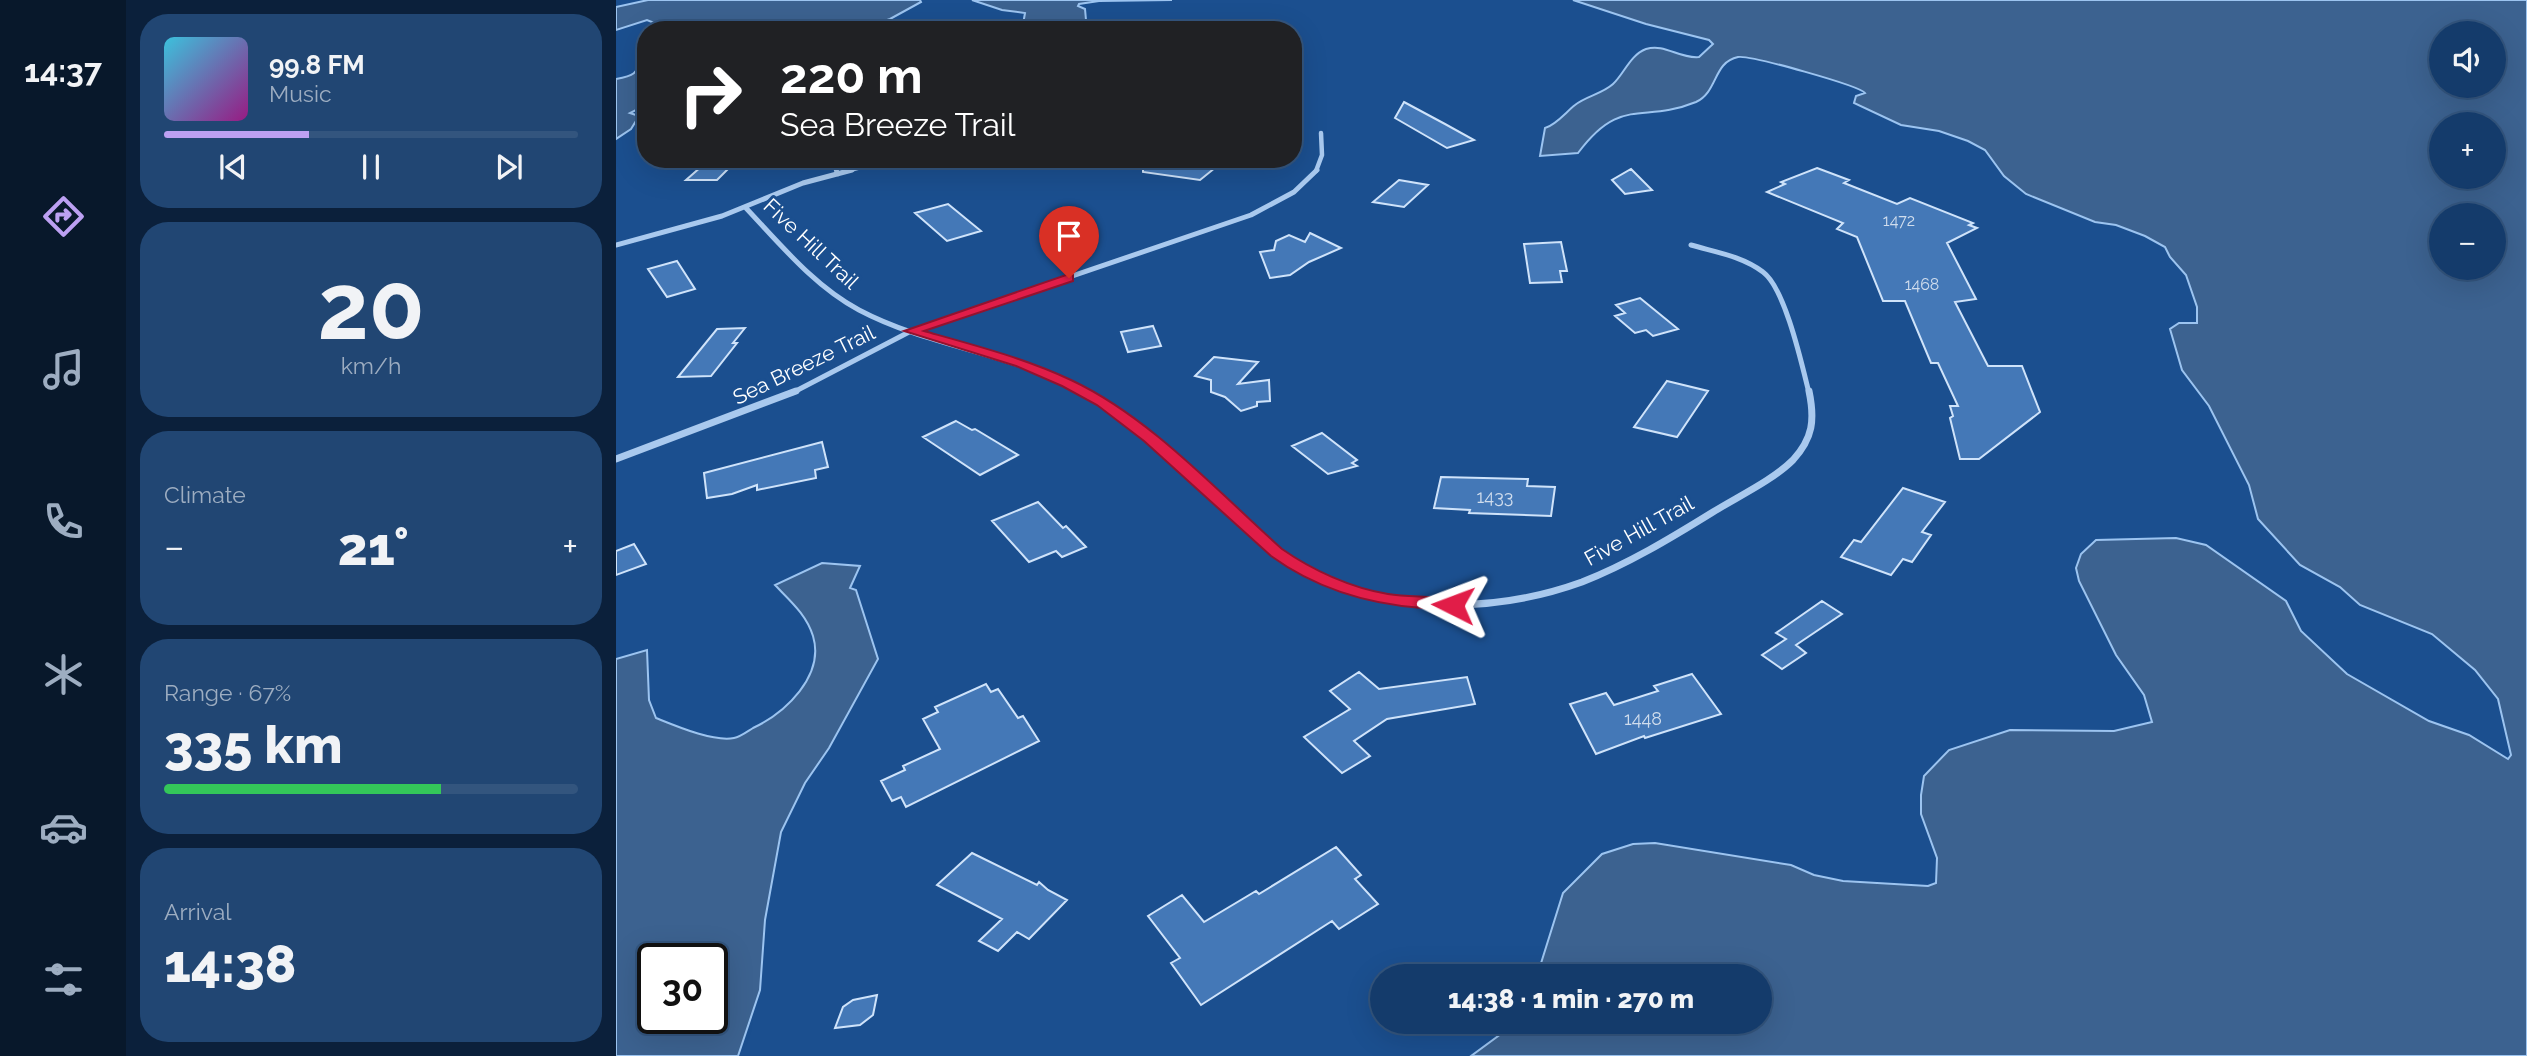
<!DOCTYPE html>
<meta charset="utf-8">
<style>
:root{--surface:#143b6b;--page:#214673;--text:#f1f3f6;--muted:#9dadc1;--line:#33557e;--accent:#bca0f2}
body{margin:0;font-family:Raleway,sans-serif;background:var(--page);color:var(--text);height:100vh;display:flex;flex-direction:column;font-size:26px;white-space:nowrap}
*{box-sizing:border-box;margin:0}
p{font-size:23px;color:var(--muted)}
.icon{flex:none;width:38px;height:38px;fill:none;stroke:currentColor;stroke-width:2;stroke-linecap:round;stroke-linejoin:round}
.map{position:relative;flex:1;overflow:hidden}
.details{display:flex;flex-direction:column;gap:14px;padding:14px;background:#0b203b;width:490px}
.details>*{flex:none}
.banner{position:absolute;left:21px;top:21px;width:665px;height:147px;border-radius:28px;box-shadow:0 7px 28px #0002,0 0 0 2px var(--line);background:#202124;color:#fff;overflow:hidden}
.controls{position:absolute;left:1813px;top:21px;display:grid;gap:14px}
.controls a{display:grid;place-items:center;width:77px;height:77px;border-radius:50%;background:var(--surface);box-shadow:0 7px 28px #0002,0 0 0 2px var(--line);font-size:35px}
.speed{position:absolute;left:21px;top:943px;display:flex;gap:14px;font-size:35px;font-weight:700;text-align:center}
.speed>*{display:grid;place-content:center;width:91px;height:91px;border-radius:50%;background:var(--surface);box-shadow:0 7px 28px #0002,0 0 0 2px var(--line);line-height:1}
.speed .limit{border:4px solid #111;border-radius:10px;background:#fff;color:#111}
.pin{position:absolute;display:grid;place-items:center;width:60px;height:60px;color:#fff;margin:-72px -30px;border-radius:50% 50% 50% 0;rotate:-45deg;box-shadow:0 0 7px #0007}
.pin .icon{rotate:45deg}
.me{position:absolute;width:77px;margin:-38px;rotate:273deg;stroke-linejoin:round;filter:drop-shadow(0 0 5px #0008)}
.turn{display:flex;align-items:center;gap:24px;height:147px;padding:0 28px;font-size:32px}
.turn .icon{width:91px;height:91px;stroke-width:2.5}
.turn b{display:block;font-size:49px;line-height:60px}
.big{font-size:52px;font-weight:800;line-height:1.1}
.details .card{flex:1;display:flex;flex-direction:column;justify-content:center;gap:10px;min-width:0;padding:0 24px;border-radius:28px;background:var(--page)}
.details .dial{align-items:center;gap:0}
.dial b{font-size:91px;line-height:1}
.song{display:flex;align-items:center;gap:21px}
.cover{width:84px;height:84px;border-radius:10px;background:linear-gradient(135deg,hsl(190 70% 55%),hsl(310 70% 35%))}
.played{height:7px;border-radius:4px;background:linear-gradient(90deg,var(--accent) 35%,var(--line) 35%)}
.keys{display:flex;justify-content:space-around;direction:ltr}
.heat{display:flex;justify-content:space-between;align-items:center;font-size:38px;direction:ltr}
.charge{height:10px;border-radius:5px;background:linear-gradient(90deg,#34c759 67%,var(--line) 0)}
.trip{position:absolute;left:754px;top:964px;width:402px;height:70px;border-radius:35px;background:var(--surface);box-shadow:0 7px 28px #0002,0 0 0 2px var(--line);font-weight:800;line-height:70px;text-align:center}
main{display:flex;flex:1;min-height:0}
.menu{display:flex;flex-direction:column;width:126px;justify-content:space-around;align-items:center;background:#08182b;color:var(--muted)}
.menu .icon{width:49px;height:49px}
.menu .current{color:var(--accent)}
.menu b{font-size:32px;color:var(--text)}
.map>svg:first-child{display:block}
.water{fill:#3c6290;stroke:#9cc4f0;stroke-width:2;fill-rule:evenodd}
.building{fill:#4478b7;stroke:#cfe3fa;stroke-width:2}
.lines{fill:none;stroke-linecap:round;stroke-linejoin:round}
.service-far1{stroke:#a9c9ee;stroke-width:3.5}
.service{stroke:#a9c9ee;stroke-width:4.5}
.minor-far2{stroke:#a9c9ee;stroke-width:4.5}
.minor-far1{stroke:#a9c9ee;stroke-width:5}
.minor{stroke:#a9c9ee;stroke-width:7}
.route{fill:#e11d48;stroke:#92132f;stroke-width:2}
.labels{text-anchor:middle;stroke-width:6;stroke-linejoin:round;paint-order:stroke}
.far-number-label{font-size:16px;fill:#d0dded}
.number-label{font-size:18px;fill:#d0dded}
.street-label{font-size:21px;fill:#fff;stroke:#1b4f8f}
</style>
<main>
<nav class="menu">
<b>14:37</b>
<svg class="icon current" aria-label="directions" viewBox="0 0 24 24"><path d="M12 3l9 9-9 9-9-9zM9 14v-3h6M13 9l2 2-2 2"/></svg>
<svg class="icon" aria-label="music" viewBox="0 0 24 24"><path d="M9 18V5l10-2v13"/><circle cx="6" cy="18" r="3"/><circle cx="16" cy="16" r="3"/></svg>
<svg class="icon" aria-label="phone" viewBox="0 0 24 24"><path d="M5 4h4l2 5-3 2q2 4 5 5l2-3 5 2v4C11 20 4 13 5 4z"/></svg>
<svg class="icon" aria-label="climate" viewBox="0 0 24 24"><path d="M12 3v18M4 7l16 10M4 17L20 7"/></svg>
<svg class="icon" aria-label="car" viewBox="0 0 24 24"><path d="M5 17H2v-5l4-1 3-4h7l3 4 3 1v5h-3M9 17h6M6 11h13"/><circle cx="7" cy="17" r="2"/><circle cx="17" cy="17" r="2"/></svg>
<svg class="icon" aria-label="filters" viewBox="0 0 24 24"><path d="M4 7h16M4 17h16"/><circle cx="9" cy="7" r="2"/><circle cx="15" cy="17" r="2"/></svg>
</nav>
<section class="details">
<div class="card">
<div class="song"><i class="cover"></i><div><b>99.8 FM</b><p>Music</p></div></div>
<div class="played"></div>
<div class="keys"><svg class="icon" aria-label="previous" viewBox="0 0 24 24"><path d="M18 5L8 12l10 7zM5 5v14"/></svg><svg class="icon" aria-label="pause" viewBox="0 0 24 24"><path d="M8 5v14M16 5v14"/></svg><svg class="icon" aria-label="next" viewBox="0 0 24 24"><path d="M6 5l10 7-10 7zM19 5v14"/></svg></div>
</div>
<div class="card dial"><b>20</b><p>km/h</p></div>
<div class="card"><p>Climate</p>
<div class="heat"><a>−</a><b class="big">21°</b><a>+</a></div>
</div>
<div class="card"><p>Range · 67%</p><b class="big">335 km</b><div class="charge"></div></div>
<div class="card"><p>Arrival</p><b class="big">14:38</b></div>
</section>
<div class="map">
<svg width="1911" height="1056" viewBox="0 0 1911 1056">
<rect width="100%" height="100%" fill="#1b4f8f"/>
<path class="water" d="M32,0h272l1,2 -31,17 -32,11h-186l-25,-10 -31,10v-23z
M356,0h200l-73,1 -20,3 -1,2 7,3 1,11 -4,10h-60l3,-17 -23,-3z
M957,0h954v1056h-1056l38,-28 4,-6h247v-46h-223l26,-83 39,-39 31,-10 22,-1 136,22 23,10 29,6 85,5 8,-3 1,-25 -16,-44v-19l3,-19 25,-26 61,-20 104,1 38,-9 -8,-27 -28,-40 -37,-74 -3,-13 5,-14 15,-14 80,-2 30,7 80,56 15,30 46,43 82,47 40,14 39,24 3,-4 -13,-56 -23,-29 -43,-36 -72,-29 -20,-18 -40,-22 -42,-46 -9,-34 -40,-79 -27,-36 -12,-41 9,-6h18v-16l-11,-32 -16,-18 -5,-10 -20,-11 -29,-11 -21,-3 -69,-28 -22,-18 -19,-26 -17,-9 -29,-10 -38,-6 -47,-22 2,-7 9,-3c-5,-7 -114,-38 -127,-36 -25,5 -20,35 -42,45 -54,22 -75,-7 -118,51l-38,3 5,-28c11,-3 21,-16 30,-23 11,-9 27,-11 38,-21 11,-10 17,-29 33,-35 19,-6 33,10 53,8l14,-13 -4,-4 -63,-16zM1878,33v53h-53v-53zM1878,124v53h-53v-53zM1878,215v53h-53v-53z
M30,55v50l-16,8 9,3 -8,13 -15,10v-60c17,-3 22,-5 25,-22z
M206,563l38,3 -10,22 6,2 22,69 -49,89 -24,35 -24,49 -16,88 -5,70 -22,66h-122v-397l31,-9 2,50 7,18c20,8 57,24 78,20 6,-1 14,-7 19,-10 32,-15 72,-52 60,-92 -7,-22 -23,-35 -38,-51zM96,959v59h-59v-59z"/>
<path class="building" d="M788,102l41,22 29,16 -27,8 -52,-30z
M94,159h28l-21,21h-31z
M527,159h83l-26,21 -57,-8z
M1201,168l32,12 -5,3 53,21 13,-6 63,25 -4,2 8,3 -30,15 29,56 -21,3 33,64h34l18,46 -61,47h-19l-10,-41 3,-2 -3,-10h8l-20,-43h-7l-26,-62h-22l-26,-64 -20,-8 6,-6 -76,-31 18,-8 -4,-2z
M1015,169l21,21 -27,4 -13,-14z
M783,180l29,5 -24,22 -31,-5z
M332,204l33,27 -34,10 -32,-28z
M694,233l31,15 -32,14 -19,13 -20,3 -10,-26 14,-2 2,-9 13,-6 16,7z
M945,242l6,29h-7l2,11 -32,1 -6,-39z
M61,261l18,28 -28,8 -19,-28z
M1024,298l38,31 -25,7 -7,-6 -11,3 -20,-17 10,-3 -9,-8z
M537,326l8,20 -33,6 -7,-20z
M129,328l-12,15h4l-26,33 -33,1 39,-48z
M598,357l44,5 -20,22 31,-4 1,21 -13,1v4l-16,5 -16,-14 -14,-5v-12l-16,-4z
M1051,381l41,10 -31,46 -43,-10z
M340,421l16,9 3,-1 43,26 -38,20 -57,-38z
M706,433l35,27 -5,3 5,3 -29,8 -36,-28z
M206,442l6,25 -13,3 1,8 -59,12v-5l-25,9 -25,4 -3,-25z
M825,477l87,2 -1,7 28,1 -4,29 -82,-3 1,-3 -36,-2z
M1287,488l42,14 -23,30 9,3 -19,27 -9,-3 -12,16 -50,-18 13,-17 7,2z
M422,502l25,26 3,-2 20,21 -24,10 -6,-6 -27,11 -37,-41z
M18,544l12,20 -30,11v-24z
M1206,601l20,13 -46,31 10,8 -24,16 -20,-14 24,-16 -10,-6z
M743,672l20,17 88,-12 8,27 -88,15 -33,22 16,15 -28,17 -38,-36 46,-28 -20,-18z
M1076,674l29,40 -76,24 -1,-2 -48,18 -26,-50 36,-11 8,12 44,-14 -4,-5z
M370,684l5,8 7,-3 20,29 5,-2 16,25 -133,66 -5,-10 -9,4 -11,-20 24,-11 -2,-4 37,-17 -17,-30 15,-7 -3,-5z
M720,847l25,28 -6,4 23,25 -39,25 -7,-8 -131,84 -30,-42 9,-5 -32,-42 34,-21 22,27 52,-31 3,3z
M356,853l65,32 2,-3 9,8 19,10 -38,39 -12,-7 -19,19 -19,-10 23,-22 -65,-34z
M261,995l-4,20 -13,10 -25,3 8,-21 10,-7z"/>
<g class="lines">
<path class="service-far1" d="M214,159l7,12"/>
<path class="service" d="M220,170l2,4"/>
<path class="minor-far2" d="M230,171l45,-12
M700,171l6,-16 -1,-22"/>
<path class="minor-far1" d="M129,207c35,37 69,79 114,103 72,38 155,43 225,83
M0,245l106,-29 81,-33 49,-13
M1075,245c24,7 51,11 72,27 22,16 39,93 46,121
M176,393l119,-62 340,-116 43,-23 23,-22"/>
<path class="minor" d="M465,391c51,30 95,68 138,108 18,18 37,39 58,54 86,62 208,64 305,29 46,-18 89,-44 131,-70 24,-15 60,-32 80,-52 20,-22 22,-40 16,-69
M0,459l180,-68"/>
</g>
<path class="route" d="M453,274l4,1v6l-149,50c50,14 100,27 147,49 79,37 146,111 211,169 30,21 69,39 106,45 23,4 48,1 71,7l3,4 -3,4c-11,3 -25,0 -37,-1 -54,-4 -107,-20 -151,-52l-127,-115 -47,-36 -35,-19 -46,-20 -112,-35z"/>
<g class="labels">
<g class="far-number-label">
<text x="1283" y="226">1472</text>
<text x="1306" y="290">1468</text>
</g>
<g class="number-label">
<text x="879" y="503">1433</text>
<text x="1027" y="725">1448</text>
</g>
<g class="street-label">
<text transform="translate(195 244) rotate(43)" y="7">Five Hill Trail</text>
<text transform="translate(188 365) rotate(-26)" y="7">Sea Breeze Trail</text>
<text transform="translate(1023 531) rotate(-29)" y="7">Five Hill Trail</text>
</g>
</g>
</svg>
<div class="controls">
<a><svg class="icon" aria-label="sound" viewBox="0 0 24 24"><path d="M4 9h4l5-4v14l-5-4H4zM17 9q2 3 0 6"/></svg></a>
<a>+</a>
<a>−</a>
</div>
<div class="speed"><div class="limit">30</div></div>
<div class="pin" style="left:453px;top:278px;background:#d93025"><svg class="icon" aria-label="arrive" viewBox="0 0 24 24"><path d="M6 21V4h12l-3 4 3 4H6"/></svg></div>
<svg class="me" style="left:837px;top:605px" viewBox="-20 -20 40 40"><path d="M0-17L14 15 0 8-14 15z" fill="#e11d48" stroke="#fff" stroke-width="4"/></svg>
<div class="trip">14:38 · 1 min · 270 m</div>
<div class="banner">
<div class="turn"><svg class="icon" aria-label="right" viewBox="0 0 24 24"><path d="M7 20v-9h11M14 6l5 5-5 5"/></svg><div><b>220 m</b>Sea Breeze Trail</div></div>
</div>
</div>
</main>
